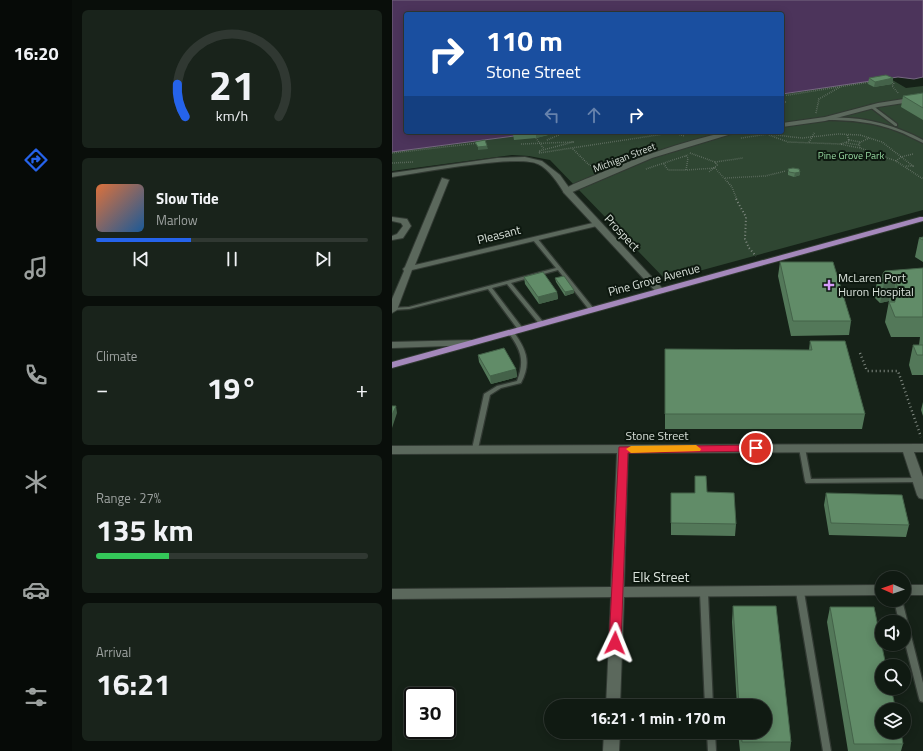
<!DOCTYPE html>
<meta charset="utf-8">
<style>
:root{--surface:#101a12;--page:#19231b;--text:#f1f3f6;--muted:#9ca19f;--line:#303832;--accent:#2563eb}
body{margin:0;font-family:"Titillium Web",sans-serif;background:var(--page);color:var(--text);height:100vh;display:flex;flex-direction:column;font-size:15px;white-space:nowrap}
*{box-sizing:border-box;margin:0}
p{font-size:13px;color:var(--muted)}
.icon{flex:none;width:22px;height:22px;fill:none;stroke:currentColor;stroke-width:2;stroke-linecap:round;stroke-linejoin:round}
.map{position:relative;flex:1;overflow:hidden}
.details{display:flex;flex-direction:column;gap:10px;padding:10px;background:#090e0a;width:320px}
.details>*{flex:none}
.top-card{position:absolute;left:12px;top:12px;width:380px;height:122px;border-radius:4px;box-shadow:0 2px 10px #0003,0 0 0 1px var(--line);background:#1a4fa0;color:#fff;overflow:hidden}
.needle{width:26px;rotate:272deg}
.tools{position:absolute;left:483px;top:571px;display:grid;gap:8px}
.tools a{display:grid;place-items:center;width:36px;height:36px;border-radius:50%;background:var(--surface);box-shadow:0 2px 10px #0003,0 0 0 1px var(--line);font-size:20px}
.speed{position:absolute;left:12px;top:687px;display:flex;gap:8px;font-size:20px;font-weight:700;text-align:center}
.speed>*{display:grid;place-content:center;width:52px;height:52px;border-radius:50%;background:var(--surface);box-shadow:0 2px 10px #0003,0 0 0 1px var(--line);line-height:1}
.speed .limit{border:2px solid #111;border-radius:6px;background:#fff;color:#111}
.pin{position:absolute;display:grid;place-items:center;width:34px;height:34px;color:#fff;margin:-17px;border:2px solid #fff;border-radius:50%;box-shadow:0 1px 4px #0007}
.me{position:absolute;width:44px;margin:-22px;rotate:2deg;stroke-linejoin:round;filter:drop-shadow(0 0 3px #0008)}
.turn{display:flex;align-items:center;gap:14px;height:84px;padding:0 16px;font-size:18px}
.turn .icon{width:52px;height:52px;stroke-width:2.5}
.turn b{display:block;font-size:28px;line-height:34px}
.lanes{display:flex;align-items:center;height:38px;padding:0 16px;background:#0003;justify-content:center;gap:20px;direction:ltr}
.lanes .off{opacity:.35}
.big{font-size:30px;font-weight:700;line-height:1.1}
.details .card{flex:1;display:flex;flex-direction:column;justify-content:center;gap:6px;min-width:0;padding:0 14px;border-radius:6px;background:var(--page)}
.details .dial{align-items:center;gap:0}
.dial svg{height:104px;overflow:visible;fill:none;stroke:var(--line);stroke-width:7;stroke-linecap:round;text-anchor:middle}
.dial text{fill:var(--text);stroke:none}
.song{display:flex;align-items:center;gap:12px}
.cover{width:48px;height:48px;border-radius:6px;background:linear-gradient(135deg,hsl(20 70% 55%),hsl(210 70% 35%))}
.played{height:4px;border-radius:2px;background:linear-gradient(90deg,var(--accent) 35%,var(--line) 35%)}
.keys{display:flex;justify-content:space-around;direction:ltr}
.heat{display:flex;justify-content:space-between;align-items:center;font-size:22px;direction:ltr}
.charge{height:6px;border-radius:3px;background:linear-gradient(90deg,#34c759 27%,var(--line) 0)}
.trip{position:absolute;left:152px;top:699px;width:228px;height:40px;border-radius:20px;background:var(--surface);box-shadow:0 2px 10px #0003,0 0 0 1px var(--line);font-weight:700;line-height:40px;text-align:center}
main{display:flex;flex:1;min-height:0}
.tabs{display:flex;flex-direction:column;width:72px;justify-content:space-around;align-items:center;background:#060a07;color:var(--muted)}
.tabs .icon{width:28px;height:28px}
.tabs .current{color:var(--accent)}
.tabs b{font-size:18px;color:var(--text)}
.map>svg:first-child{display:block}
.green{fill:#2f4632}
.water{fill:#4c345b;stroke:#766881}
.lines{fill:none;stroke-linecap:round;stroke-linejoin:round}
.service-casing{stroke:#323a33;stroke-width:2.5}
.minor-casing{stroke:#323a33;stroke-width:2}
.tertiary-casing{stroke:#323a33;stroke-width:2}
.primary-casing{stroke:#323a33;stroke-width:2}
.path-far2{stroke:#818a82;stroke-width:1.5;stroke-dasharray:0.5 1.5;stroke-linecap:butt}
.path-far1{stroke:#818a82;stroke-width:2;stroke-dasharray:1 2.5;stroke-linecap:butt}
.path{stroke:#818a82;stroke-width:2.5;stroke-dasharray:1 3;stroke-linecap:butt}
.service{fill:#5b685c;fill-rule:evenodd}
.minor{fill:#5b685c;fill-rule:evenodd}
.tertiary{fill:#5b685c;fill-rule:evenodd}
.primary{fill:#a488bb;fill-rule:evenodd}
.wall{fill:#537859}
.shaded-wall{fill:#446249}
.building{fill:#618c68;stroke:#446249}
.route{fill:#e11d48;stroke:#92132f}
.slow{fill:#f59e0b}
.poi-dot{fill:#d59bfb;stroke:#0d180f;stroke-width:1.5}
.labels{text-anchor:middle;stroke-width:4;stroke-linejoin:round;paint-order:stroke}
.far-park-label{font-size:10px;fill:#97d8a1;stroke:#0d180f}
.far-street-label{font-size:10px;fill:#d8e0d9;stroke:#0d180f}
.street-label{font-size:12px;fill:#d8e0d9;stroke:#0d180f}
.poi-label{font-size:12px;fill:#d8e0d9;stroke:#0d180f;text-anchor:start}
.near-street-label{font-size:14px;fill:#d8e0d9;stroke:#0d180f}
</style>
<main>
<nav class="tabs">
<b>16:20</b>
<svg class="icon current" aria-label="directions" viewBox="0 0 24 24"><path d="M12 3l9 9-9 9-9-9zM9 14v-3h6M13 9l2 2-2 2"/></svg>
<svg class="icon" aria-label="music" viewBox="0 0 24 24"><path d="M9 18V5l10-2v13"/><circle cx="6" cy="18" r="3"/><circle cx="16" cy="16" r="3"/></svg>
<svg class="icon" aria-label="phone" viewBox="0 0 24 24"><path d="M5 4h4l2 5-3 2q2 4 5 5l2-3 5 2v4C11 20 4 13 5 4z"/></svg>
<svg class="icon" aria-label="climate" viewBox="0 0 24 24"><path d="M12 3v18M4 7l16 10M4 17L20 7"/></svg>
<svg class="icon" aria-label="car" viewBox="0 0 24 24"><path d="M5 17H2v-5l4-1 3-4h7l3 4 3 1v5h-3M9 17h6M6 11h13"/><circle cx="7" cy="17" r="2"/><circle cx="17" cy="17" r="2"/></svg>
<svg class="icon" aria-label="filters" viewBox="0 0 24 24"><path d="M4 7h16M4 17h16"/><circle cx="9" cy="7" r="2"/><circle cx="15" cy="17" r="2"/></svg>
</nav>
<section class="details">
<div class="card dial"><svg viewBox="0 0 100 80">
<path d="M14 69A42 42 0 1 1 86 69"/>
<path d="M14 69A42 42 0 0 1 8 44" stroke="#2563eb"/>
<text x="50" y="56" font-size="32" font-weight="700">21</text>
<text x="50" y="72" font-size="11">km/h</text>
</svg></div>
<div class="card">
<div class="song"><i class="cover"></i><div><b>Slow Tide</b><p>Marlow</p></div></div>
<div class="played"></div>
<div class="keys"><svg class="icon" aria-label="previous" viewBox="0 0 24 24"><path d="M18 5L8 12l10 7zM5 5v14"/></svg><svg class="icon" aria-label="pause" viewBox="0 0 24 24"><path d="M8 5v14M16 5v14"/></svg><svg class="icon" aria-label="next" viewBox="0 0 24 24"><path d="M6 5l10 7-10 7zM19 5v14"/></svg></div>
</div>
<div class="card"><p>Climate</p>
<div class="heat"><a>−</a><b class="big">19°</b><a>+</a></div>
</div>
<div class="card"><p>Range · 27%</p><b class="big">135 km</b><div class="charge"></div></div>
<div class="card"><p>Arrival</p><b class="big">16:21</b></div>
</section>
<div class="map">
<svg width="531" height="751" viewBox="0 0 531 751">
<rect width="100%" height="100%" fill="#162218"/>
<path class="green" d="M497,78l17,10 17,-2v124l-257,70 -116,-120 -21,-4 -17,-1 -120,16v-19l153,-20h237v-38z"/>
<path class="water" d="M0,0h531v77l-9,2 -16,-2 -116,17v-80h-376v118h139l-153,20z"/>
<g class="lines">
<g class="service-casing">
<path id="service" d="M478,105h2l25,19v2h-2l-25,-19z
M433,118c33,-3 69,6 98,22v3c-9,-4 -17,-9 -26,-12 -23,-9 -47,-11 -71,-11h-1z
M141,238h4l57,71v2h-4l-32,-41 -47,13 33,40 1,1 -1,1h-4l-33,-41 -15,4 32,42 -3,2 -2,-1 -31,-42 -79,20 -17,1v-2l17,-1 147,-39 -23,-28z
M119,330l2,1c13,18 19,31 8,52l-20,5 -11,7 -12,54 -1,1h-4l-1,-1 12,-55 13,-8 20,-5c8,-21 4,-31 -9,-49z
M410,446l2,1 1,1 6,31 107,-1h2l1,2 -1,2h-2l-110,1h-2l-1,-2 -6,-33 1,-1z
M408,589l3,1 1,2 27,159h-8l-27,-159 1,-2z
M312,590l3,1 1,2 5,113h-8l-5,-113 1,-2z
M502,600h8l21,83v19l-3,-1 -1,-3 -15,-59v-17h-5z
M315,732h8l1,19h-8z"/>
</g>
<g class="minor-casing">
<path id="minor" d="M531,96v4l-45,7 -53,14 -43,6v-4l43,-6 53,-14z
M334,132h12l-86,26 -82,35h-6l-1,-2c7,-7 21,-11 30,-15 43,-18 88,-34 133,-44z
M50,178l7,2 -34,85 182,-43 4,2 -4,2 -185,44 -15,40 -5,3v-14l12,-28 -1,-2 2,-2z
M0,217l15,2 4,7 -8,12 -11,2v-4l5,-2 6,-8 -2,-3 -9,-2z
M79,340l5,3 -2,2 -82,3v-6z
M531,444v8h-9l9,25v22l-4,-1 -2,-3 -14,-43 -275,1 -4,134 258,-2v10l-258,2 -4,109h-14l5,-109 -219,2v-10l219,-2 6,-134 -225,1v-8z
M512,585h19v10h-19z
M212,732h16l-1,19h-16z"/>
</g>
<g class="tertiary-casing">
<path id="tertiary" d="M133,157l17,4 18,14 10,14 93,100 1,2 -1,2h-6l-93,-100c-6,-10 -15,-24 -26,-29 -20,-10 -119,9 -146,13v-4l105,-15z"/>
</g>
<g class="primary-casing">
<path id="primary" d="M528,217h3v4l-531,147v-6z"/>
</g>
<path class="path-far2" d="M497,80l5,3 -2,3 6,7
M390,96l88,-14
M390,99l3,3 -3,2
M424,113l3,-14 21,-12
M377,135l19,7 52,2 20,4 36,13 27,18
M144,138l8,11
M349,138l27,-4 34,4 36,-4 22,1 22,7 31,24h-8
M155,140l12,-5 1,-3
M457,140l11,2
M417,142l6,-10
M454,143l13,2
M129,144l52,-2 -34,9 1,2
M449,144l8,-3 -2,-7
M468,148l-1,-5 10,-5
M181,149l15,15 7,4
M0,153l87,-10
M147,153l125,-19 10,-1 10,3
M298,153l25,9 2,3 -8,7
M294,156l2,2 -2,12 29,-2 17,19 5,13
M504,161l5,-4 12,-3
M323,162l28,-4
M0,163l21,-1
M272,164l4,6h18
M254,169l42,-14
M333,178l40,-2 21,-5"/>
<path class="path-far1" d="M344,199l10,18 -1,22 4,9 7,8"/>
<path class="path" d="M468,353l7,18h31l23,66"/>
<use href="#service" class="service"/>
<use href="#minor" class="minor"/>
<use href="#tertiary" class="tertiary"/>
<use href="#primary" class="primary"/>
</g>
<path class="wall" d="M477,78h24l-1,6 -18,3 -6,-3z
M531,93v27l-22,-13 2,-11z
M127,132h33v2l-16,4 -22,2 -1,-6z
M396,169l12,6 -6,2 -6,-2z
M531,237v25l-8,-5 4,-19z
M388,262l71,59 -2,14 -58,1 -13,-60z
M531,268v107h-11l-3,-10 4,-20h6l1,-8h-29l-6,-15 4,-21 -9,2 -6,-6 4,-20h4l1,-4z
M132,277l33,15 1,7 -19,5 -14,-20z
M163,278l19,15 -9,3 -9,-14z
M418,341l55,73 -3,15h-197v-80l144,1z
M86,355l38,14 1,8 -26,7 -12,-22z
M531,402v14l-2,-6z
M303,476l12,16 29,32 -1,12 -64,-1v-42h24z
M434,493l83,32 -3,12 -77,-2 -5,-30z
M341,606l58,136 -1,9h-50l-2,-19h27v-26h-28l-5,-84z
M438,607l73,137 -2,7h-53l-21,-129z"/>
<path class="shaded-wall" d="M501,78l-1,6 -18,3 1,-5z
M144,132h16v2l-16,4z
M95,146l1,3 -10,1v-3z
M408,172v3l-6,2 1,-4z
M504,281l-3,15 -2,-5 -2,10 -9,2 4,-20z
M182,290v3l-9,3v-4z
M165,292l1,7 -19,5 -1,-7z
M124,369l1,8 -26,7 -1,-8z
M4,406l1,7 -5,15v-13z"/>
<path class="building" d="M494,75l7,3 -18,4 -6,-4z
M531,93v15l-20,-12z
M127,132h17l-23,2z
M93,140l2,6 -9,1 -3,-5z
M401,168l6,1 1,3 -5,1 -6,-1 -1,-3z
M531,237v3l-4,-2z
M388,262h53l18,59h-58z
M531,268v49h-28l-6,-15h6l-4,-11h14l-2,-5h-6l-1,-5 -12,2 -6,-6 7,-1 -2,-3 2,-2z
M151,272l14,20 -19,5 -14,-20z
M172,276l10,14 -9,2 -10,-14z
M418,341h35l20,73h-200v-65l147,1z
M521,345h10v10h-6z
M112,348l12,21 -26,7 -12,-21z
M0,406h4l-4,9z
M303,476h11l1,16 27,1 2,31 -65,-1v-30h24z
M434,493l76,2 7,30 -78,-2z
M341,606h43l15,136h-49l-1,-10h24v-26h-26z
M438,607h44l12,59h-4v22h9l5,22h-14v22h19l2,12h-49z"/>
<path class="route" d="M364,445l4,1 1,2 -1,3 -132,2 -7,190 -2,3 -4,2 -4,-2 -2,-3 10,-196z"/>
<path class="slow" d="M304,445l5,4 -1,2 -69,2 -5,-4 5,-3z"/>
<path class="poi-dot" d="M435 279h4v4h4v4h-4v4h-4v-4h-4v-4h4z"/>
<g class="labels">
<g class="far-park-label">
<text x="459" y="159">Pine Grove Park</text>
</g>
<g class="far-street-label">
<text transform="translate(232 157) rotate(-21)" y="4">Michigan Street</text>
</g>
<g class="street-label">
<text transform="translate(230 233) rotate(47)" y="4">Prospect</text>
<text transform="translate(107 235) rotate(-14)" y="4">Pleasant</text>
<text transform="translate(262 280) rotate(-15)" y="4">Pine Grove Avenue</text>
<text x="265" y="440">Stone Street</text>
</g>
<g class="poi-label">
<text x="446" y="282">McLaren Port<tspan x="446" dy="14">Huron Hospital</tspan></text>
</g>
<g class="near-street-label">
<text x="269" y="582">Elk Street</text>
</g>
</g>
</svg>
<div class="tools">
<a><svg class="needle" viewBox="-14 -14 28 28"><path d="M0-13l5 13h-10z" fill="#e53935"/><path d="M0 13l5-13h-10z" fill="#9ca19f"/></svg></a>
<a><svg class="icon" aria-label="sound" viewBox="0 0 24 24"><path d="M4 9h4l5-4v14l-5-4H4zM17 9q2 3 0 6"/></svg></a>
<a><svg class="icon" aria-label="search" viewBox="0 0 24 24"><circle cx="10" cy="10" r="6"/><path d="M15 15l6 6"/></svg></a>
<a><svg class="icon" aria-label="layers" viewBox="0 0 24 24"><path d="M12 4l9 5-9 5-9-5zM3 14l9 5 9-5"/></svg></a>
</div>
<div class="speed"><div class="limit">30</div></div>
<div class="pin" style="left:364px;top:448px;background:#d93025"><svg class="icon" aria-label="arrive" viewBox="0 0 24 24"><path d="M6 21V4h12l-3 4 3 4H6"/></svg></div>
<svg class="me" style="left:223px;top:643px" viewBox="-20 -20 40 40"><path d="M0-17L14 15 0 8-14 15z" fill="#e11d48" stroke="#fff" stroke-width="4"/></svg>
<div class="trip">16:21 · 1 min · 170 m</div>
<div class="top-card">
<div class="turn"><svg class="icon" aria-label="right" viewBox="0 0 24 24"><path d="M7 20v-9h11M14 6l5 5-5 5"/></svg><div><b>110 m</b>Stone Street</div></div>
<div class="lanes"><svg class="icon off" aria-label="left" viewBox="0 0 24 24"><path d="M17 20v-9H6M10 6l-5 5 5 5"/></svg><svg class="icon off" aria-label="ahead" viewBox="0 0 24 24"><path d="M12 20V5M6 11l6-6 6 6"/></svg><svg class="icon" aria-label="right" viewBox="0 0 24 24"><path d="M7 20v-9h11M14 6l5 5-5 5"/></svg></div>
</div>
</div>
</main>
